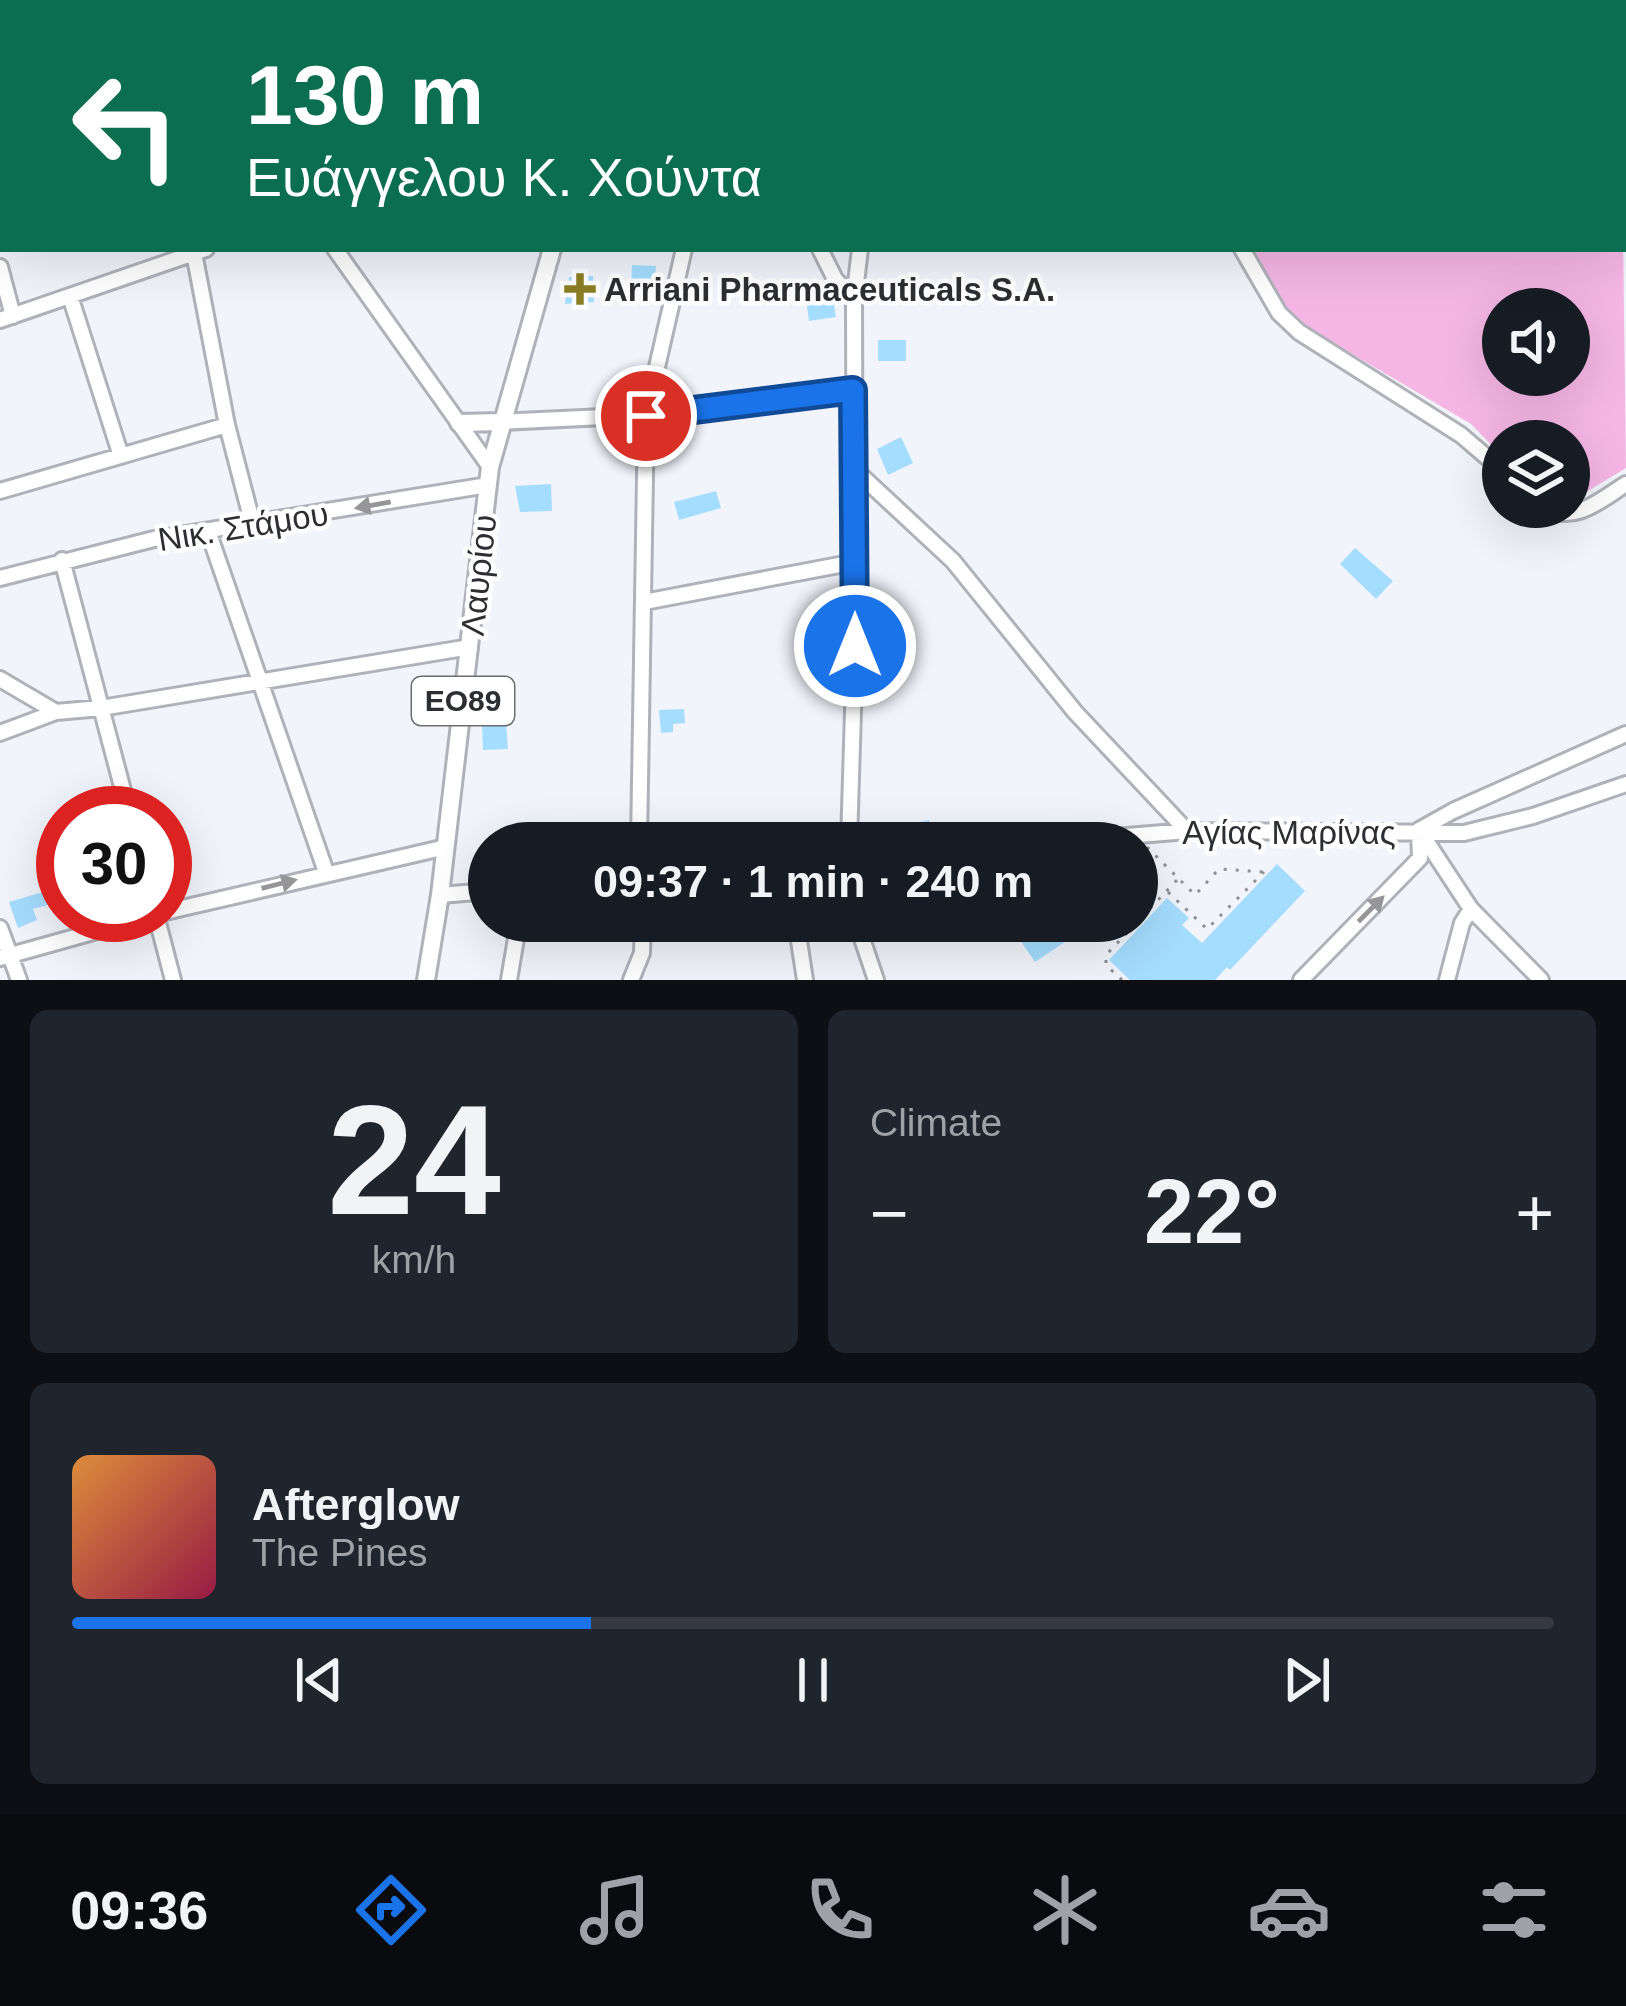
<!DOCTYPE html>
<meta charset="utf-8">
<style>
:root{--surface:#171b24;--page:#20242c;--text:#f1f3f6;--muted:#9ea1a6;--line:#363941;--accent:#1a73e8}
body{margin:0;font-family:Arial,sans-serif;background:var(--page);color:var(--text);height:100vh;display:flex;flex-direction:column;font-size:45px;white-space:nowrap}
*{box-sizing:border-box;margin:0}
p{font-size:39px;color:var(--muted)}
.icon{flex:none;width:66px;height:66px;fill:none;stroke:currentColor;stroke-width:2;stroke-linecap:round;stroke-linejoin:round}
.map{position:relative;height:980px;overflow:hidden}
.sheet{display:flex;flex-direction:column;gap:30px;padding:30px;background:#0d0f14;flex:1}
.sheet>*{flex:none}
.top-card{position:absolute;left:0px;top:0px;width:1626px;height:252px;box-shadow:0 12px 48px #0002;background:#0b6e4f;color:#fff;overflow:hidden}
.controls{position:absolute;left:1482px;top:288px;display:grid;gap:24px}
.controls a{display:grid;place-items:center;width:108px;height:108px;border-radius:50%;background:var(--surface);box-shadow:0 12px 48px #0002;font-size:60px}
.speed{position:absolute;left:36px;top:786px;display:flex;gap:24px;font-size:60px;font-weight:700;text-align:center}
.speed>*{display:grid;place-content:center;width:156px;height:156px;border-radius:50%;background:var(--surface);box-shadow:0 12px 48px #0002;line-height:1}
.speed .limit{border:18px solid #d22;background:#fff;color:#111}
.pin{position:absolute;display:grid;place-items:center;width:102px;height:102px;color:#fff;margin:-51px;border:6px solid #fff;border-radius:50%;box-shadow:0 3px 12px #0007}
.me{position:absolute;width:132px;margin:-66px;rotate:0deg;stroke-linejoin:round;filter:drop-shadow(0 0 9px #0008)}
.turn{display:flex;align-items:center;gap:42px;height:252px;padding:0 48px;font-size:54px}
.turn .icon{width:156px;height:156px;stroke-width:2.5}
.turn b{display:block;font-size:84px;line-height:102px}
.big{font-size:90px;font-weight:700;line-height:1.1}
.sheet .card{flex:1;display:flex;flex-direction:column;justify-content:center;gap:18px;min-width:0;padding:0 42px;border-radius:18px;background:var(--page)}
.sheet .dial{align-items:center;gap:0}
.dial b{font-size:156px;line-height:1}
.song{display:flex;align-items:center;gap:36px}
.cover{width:144px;height:144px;border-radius:18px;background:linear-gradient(135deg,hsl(30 70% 55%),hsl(340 70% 35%))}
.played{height:12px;border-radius:6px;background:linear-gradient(90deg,var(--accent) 35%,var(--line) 35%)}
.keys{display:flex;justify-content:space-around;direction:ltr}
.heat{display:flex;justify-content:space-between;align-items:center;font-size:66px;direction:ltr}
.sheet .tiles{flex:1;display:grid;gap:30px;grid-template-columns:1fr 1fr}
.card:last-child{grid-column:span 2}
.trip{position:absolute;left:468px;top:822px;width:690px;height:120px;border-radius:60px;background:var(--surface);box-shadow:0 12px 48px #0002;font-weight:700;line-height:120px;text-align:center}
.dock{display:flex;height:192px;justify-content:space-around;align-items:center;background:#090b0e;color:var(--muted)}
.dock .icon{width:84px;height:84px}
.dock .current{color:var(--accent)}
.dock b{font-size:54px;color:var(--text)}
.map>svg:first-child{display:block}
.green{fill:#f5b6e5;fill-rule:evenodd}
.building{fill:#a5ddff}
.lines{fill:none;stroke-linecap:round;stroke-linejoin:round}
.minor-casing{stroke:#afb2b9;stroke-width:20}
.major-casing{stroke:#afb2b9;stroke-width:22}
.path{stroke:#8e9095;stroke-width:3;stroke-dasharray:3 9;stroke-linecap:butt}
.minor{stroke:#fff;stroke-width:14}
.major{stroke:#fff;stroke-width:16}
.oneway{fill:#969698}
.route-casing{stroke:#114b97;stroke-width:30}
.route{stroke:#1a73e8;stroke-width:21}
.poi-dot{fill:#8c7e24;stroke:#fff;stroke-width:4.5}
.labels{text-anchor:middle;stroke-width:9;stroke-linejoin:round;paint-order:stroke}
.shield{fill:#fff;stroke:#6c6d6f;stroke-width:3}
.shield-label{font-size:30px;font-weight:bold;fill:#2d2e31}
.poi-label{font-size:33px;font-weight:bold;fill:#2d2e31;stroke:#fff;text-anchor:start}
.street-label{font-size:33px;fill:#2d2e31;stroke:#fff}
</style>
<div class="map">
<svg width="1626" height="980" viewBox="0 0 1626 980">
<rect width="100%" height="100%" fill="#f1f4fb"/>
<path class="green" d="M1623,233l3,235 -53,32h-4v-59h-66v16l-32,-33 -163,-96 -24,-23 -32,-56h371zM1503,309h66v66h-66z"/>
<path class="building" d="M632,265l24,1 -2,22 -23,-1z
M593,276l1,26 -29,2 4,-27z
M827,287l5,5 4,25 -27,4 -4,-30z
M878,340h28v21h-28z
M901,437l12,26 -25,12 -11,-26z
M551,484l1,27 -32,1 -5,-26z
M716,491l5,17 -42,12 -5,-18z
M1355,548l38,33 -17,18 -36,-35z
M903,623l8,19 -30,14 -9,-19z
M684,709l1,14 -12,1v8l-12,1 -2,-23z
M506,722l2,27 -25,1 -1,-27z
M929,820l6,23h-24l-5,-17z
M1277,864l28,27 -75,79 -3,-3 -12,13h-85l-21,-20 58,-62 22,20 -7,7 20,18z
M60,887l3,14 -30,8 4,11 -19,8 -9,-26z
M1007,921h68l6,10 -46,31z"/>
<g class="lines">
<g class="minor-casing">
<path id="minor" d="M58,0l2,3
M220,0l2,3
M411,0l2,3
M699,0l1,3
M1166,0v3
M514,3l9,-3
M851,3v-3
M335,249l155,218
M820,249l15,30 19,21
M1242,249l37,64 20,19 162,103 42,36
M194,253l33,172 26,100
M0,267l13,49
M70,296l51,160
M0,320l206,-71
M500,422l146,-7 207,-25
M854,469l99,92 122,151 112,119
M0,491l227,-66
M1545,507c29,18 57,-8 81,-23
M208,531l118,341
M62,560l67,253
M0,578l154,-39 334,-54
M644,602l211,-40
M0,679l56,33
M0,733l56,-21 45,-4 369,-61
M1419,830l34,-19 173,-77
M1419,830l52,79 70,71
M639,843l7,-428 38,-166
M849,843l6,-197 -1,-346 6,-51
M1087,843l16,-5 84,-7 277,2 69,-17 93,-32
M440,895l49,-4
M165,912l281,-65
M156,915l17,65
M796,921l9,59
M856,921l20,59
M0,928l19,52
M0,958l154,-43
M509,980l10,-59
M631,980l11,-27 1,-32
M1301,980l119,-122 -1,-28
M1447,980l15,-57 9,-14"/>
</g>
<g class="major-casing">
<path id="major" d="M627,3l1,-3
M459,423l41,-1
M426,980l14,-85 50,-428 62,-218"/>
</g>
<path class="path" d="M1147,847l48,48 24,-26 45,3
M1168,892l39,37 57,-57
M1122,980l-16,-15v-10l71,-75"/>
<use href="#minor" class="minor"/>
<use href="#major" class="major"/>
</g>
<defs><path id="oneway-solid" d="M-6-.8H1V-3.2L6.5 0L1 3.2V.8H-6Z" transform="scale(3)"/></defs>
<g class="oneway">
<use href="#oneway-solid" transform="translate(373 505) rotate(170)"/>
<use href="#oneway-solid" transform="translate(279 884) rotate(-14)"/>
<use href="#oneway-solid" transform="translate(1371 909) rotate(-45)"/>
</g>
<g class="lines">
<g class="route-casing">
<path id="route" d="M646,416l207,-26 2,256"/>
</g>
<use href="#route" class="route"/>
</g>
<path class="poi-dot" d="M574 271h12v12h12v12h-12v12h-12v-12h-12v-12h12z"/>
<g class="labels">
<rect class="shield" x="412" y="677" width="102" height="48" rx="9"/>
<g class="shield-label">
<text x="463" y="711">ΕΟ89</text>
</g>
<g class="poi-label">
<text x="604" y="301">Arriani Pharmaceuticals S.A.</text>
</g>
<g class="street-label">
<text transform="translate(243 526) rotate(-9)" y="12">Νικ. Στάμου</text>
<text transform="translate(478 575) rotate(-84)" y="12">Λαυρίου</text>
<text x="1289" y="844">Αγίας Μαρίνας</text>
</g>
</g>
</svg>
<div class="controls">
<a><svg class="icon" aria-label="sound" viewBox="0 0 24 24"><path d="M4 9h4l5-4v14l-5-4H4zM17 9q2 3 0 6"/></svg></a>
<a><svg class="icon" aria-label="layers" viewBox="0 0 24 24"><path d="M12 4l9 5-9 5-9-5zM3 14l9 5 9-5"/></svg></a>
</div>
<div class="speed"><div class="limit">30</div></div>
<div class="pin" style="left:646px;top:416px;background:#d93025"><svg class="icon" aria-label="arrive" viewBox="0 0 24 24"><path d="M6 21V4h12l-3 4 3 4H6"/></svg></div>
<svg class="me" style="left:855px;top:646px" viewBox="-20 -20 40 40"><circle r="17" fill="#1a73e8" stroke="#fff" stroke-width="3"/><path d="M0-11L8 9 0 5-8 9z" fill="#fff"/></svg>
<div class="trip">09:37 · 1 min · 240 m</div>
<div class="top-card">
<div class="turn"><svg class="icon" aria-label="left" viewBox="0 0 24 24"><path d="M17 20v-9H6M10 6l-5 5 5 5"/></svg><div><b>130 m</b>Ευάγγελου Κ. Χούντα</div></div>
</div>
</div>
<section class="sheet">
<div class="tiles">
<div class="card dial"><b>24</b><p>km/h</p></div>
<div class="card"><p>Climate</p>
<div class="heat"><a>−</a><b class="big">22°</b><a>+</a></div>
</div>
<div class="card">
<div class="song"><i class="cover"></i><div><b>Afterglow</b><p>The Pines</p></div></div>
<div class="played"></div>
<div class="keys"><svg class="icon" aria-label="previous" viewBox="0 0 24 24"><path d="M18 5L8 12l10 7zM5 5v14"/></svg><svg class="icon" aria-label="pause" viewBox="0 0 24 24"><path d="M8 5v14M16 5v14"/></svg><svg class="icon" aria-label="next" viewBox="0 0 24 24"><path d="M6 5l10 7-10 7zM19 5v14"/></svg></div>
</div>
</div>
</section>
<nav class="dock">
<b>09:36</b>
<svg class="icon current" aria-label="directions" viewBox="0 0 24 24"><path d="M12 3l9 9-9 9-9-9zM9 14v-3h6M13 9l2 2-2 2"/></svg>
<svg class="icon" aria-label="music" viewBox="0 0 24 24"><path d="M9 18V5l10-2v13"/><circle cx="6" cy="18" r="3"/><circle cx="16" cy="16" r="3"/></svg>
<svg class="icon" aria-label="phone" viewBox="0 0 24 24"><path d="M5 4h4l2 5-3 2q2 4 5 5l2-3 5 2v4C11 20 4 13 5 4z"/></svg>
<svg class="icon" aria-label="climate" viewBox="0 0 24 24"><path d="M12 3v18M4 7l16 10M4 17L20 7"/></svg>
<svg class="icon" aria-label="car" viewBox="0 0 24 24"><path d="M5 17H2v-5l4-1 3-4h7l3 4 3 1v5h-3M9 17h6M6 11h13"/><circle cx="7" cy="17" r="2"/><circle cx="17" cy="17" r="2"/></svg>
<svg class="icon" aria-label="filters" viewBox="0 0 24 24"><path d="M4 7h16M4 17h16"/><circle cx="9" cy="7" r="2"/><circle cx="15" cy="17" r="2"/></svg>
</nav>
